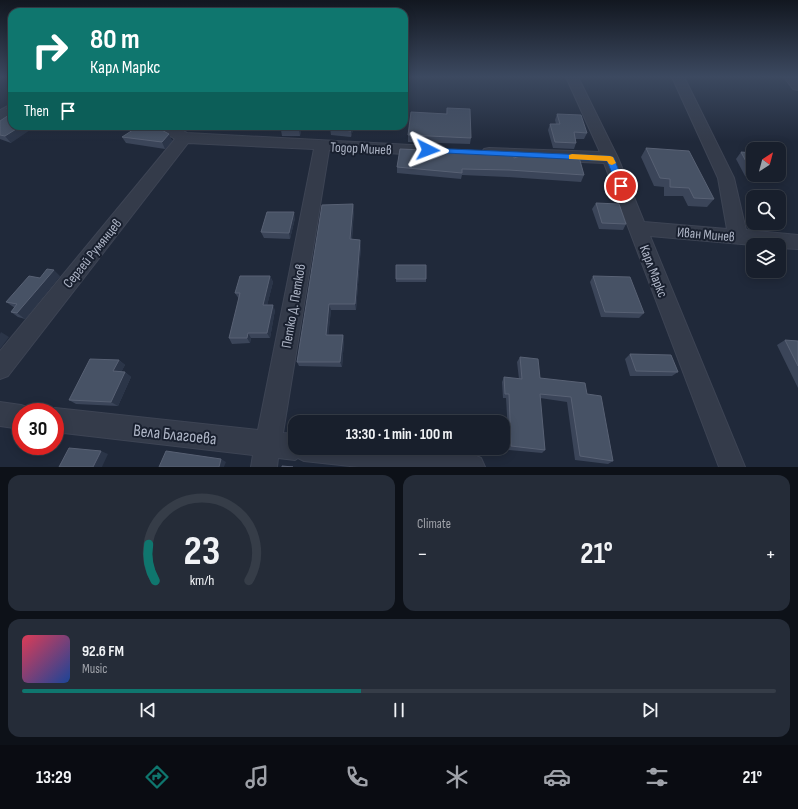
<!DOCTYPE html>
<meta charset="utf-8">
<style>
:root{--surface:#181f2c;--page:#252c38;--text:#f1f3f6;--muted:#9fa2a9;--line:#363d48;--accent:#0f766e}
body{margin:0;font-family:"Sofia Sans Condensed",sans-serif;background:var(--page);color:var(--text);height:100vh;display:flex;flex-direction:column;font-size:15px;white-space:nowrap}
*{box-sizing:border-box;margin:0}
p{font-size:13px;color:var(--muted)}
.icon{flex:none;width:22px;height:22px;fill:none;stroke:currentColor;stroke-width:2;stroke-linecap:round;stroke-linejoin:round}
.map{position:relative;height:467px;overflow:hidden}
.sheet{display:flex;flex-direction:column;gap:8px;padding:8px;background:#0d1118;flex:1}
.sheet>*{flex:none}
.guide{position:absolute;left:8px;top:8px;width:400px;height:122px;border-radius:12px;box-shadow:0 2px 10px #0003,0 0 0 1px var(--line);background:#0f766e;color:#fff;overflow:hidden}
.needle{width:26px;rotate:36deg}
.controls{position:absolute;left:746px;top:142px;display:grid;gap:8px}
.controls a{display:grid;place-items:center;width:40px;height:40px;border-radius:8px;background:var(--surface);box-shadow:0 2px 10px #0003,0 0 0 1px var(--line);font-size:20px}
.speed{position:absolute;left:12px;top:403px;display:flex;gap:8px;font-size:20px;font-weight:700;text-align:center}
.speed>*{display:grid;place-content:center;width:52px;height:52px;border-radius:50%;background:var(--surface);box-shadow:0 2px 10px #0003,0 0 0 1px var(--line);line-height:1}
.speed .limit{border:6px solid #d22;background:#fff;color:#111}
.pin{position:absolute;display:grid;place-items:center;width:34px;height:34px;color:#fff;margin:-17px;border:2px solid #fff;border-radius:50%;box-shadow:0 1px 4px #0007}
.me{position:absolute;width:44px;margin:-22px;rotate:93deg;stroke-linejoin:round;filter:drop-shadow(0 0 3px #0008)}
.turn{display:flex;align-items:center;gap:14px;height:84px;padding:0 16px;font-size:18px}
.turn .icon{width:52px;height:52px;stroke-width:2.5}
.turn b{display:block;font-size:28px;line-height:34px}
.then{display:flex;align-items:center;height:38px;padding:0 16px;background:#0003;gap:8px;font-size:15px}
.big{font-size:30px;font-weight:700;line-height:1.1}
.sheet .tile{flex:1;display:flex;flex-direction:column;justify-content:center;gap:6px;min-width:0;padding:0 14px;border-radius:12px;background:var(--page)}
.sheet .dial{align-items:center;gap:0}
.dial svg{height:104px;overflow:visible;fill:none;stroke:var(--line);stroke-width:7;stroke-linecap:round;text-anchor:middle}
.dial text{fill:var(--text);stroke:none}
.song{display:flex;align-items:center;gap:12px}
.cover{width:48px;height:48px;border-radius:6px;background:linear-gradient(135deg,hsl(350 70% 55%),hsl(220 70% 35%))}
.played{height:4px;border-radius:2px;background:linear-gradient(90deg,var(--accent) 45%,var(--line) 45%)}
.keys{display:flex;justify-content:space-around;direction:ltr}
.heat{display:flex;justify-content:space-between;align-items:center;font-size:22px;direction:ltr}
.sheet .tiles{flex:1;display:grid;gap:8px;grid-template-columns:1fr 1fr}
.tile:last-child{grid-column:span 2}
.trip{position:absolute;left:288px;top:415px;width:222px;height:40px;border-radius:12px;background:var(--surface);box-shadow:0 2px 10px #0003,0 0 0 1px var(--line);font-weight:700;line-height:40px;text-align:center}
.menu{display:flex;height:64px;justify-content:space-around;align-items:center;background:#0a0c12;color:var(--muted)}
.menu .icon{width:28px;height:28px}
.menu .active{color:var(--accent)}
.menu b{font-size:18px;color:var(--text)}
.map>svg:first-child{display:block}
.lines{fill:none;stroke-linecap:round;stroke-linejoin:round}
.minor-casing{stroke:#3d4454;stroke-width:2}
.minor{fill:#343b4a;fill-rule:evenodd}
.wall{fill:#3b4559}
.shaded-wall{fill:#2b3548}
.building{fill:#475265;stroke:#586174}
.route{fill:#1a73e8;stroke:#114b97}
.slow{fill:#f59e0b}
.labels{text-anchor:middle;stroke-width:4;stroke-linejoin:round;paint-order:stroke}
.street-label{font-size:14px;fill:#afb6c7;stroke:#19202f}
.near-street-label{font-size:17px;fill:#afb6c7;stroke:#19202f}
</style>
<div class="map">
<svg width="798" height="467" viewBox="0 0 798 467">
<rect width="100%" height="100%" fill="#20293a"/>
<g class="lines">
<g class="minor-casing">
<path id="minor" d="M566,77h12l40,81 26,64 83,7 -9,-51 -46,-101h12l50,101 12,52 52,5v14l-19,-1v-3h-26l-103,-9 95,231h-26l-115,-304 -115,-5 -5,-1 -3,-4 3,-4 5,-1 111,4z
M784,77h13l1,13 -5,-1z
M12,104v10l-12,6v-10z
M157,126h17l13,7 242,13 3,4 -3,4 -5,1 -95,-5 -46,283 12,1v14h123l54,6 9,4 4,9h-126l-55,-6 -6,-3 -3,2 -17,-2 -1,9h-26l2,-12 -198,-23v-20h-9l9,-4 203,22 56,-281 -126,-6 -180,233 -8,3v-28l175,-212 -16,-10z
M0,402l21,3 9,3 1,4h-10v17l-21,-3z"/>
</g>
<use href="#minor" class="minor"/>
</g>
<path class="wall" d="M12,106v20l-1,17 -11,-4v-18l11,-7 -4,-5z
M447,108l24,30 -1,6 -62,-2v-7l38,-21z
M557,114l30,19 -3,6h-9l1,4 -2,6 -21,-1 -5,-18 2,-6h6l-1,-4z
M302,126l-2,10h-18l-1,-6z
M330,126h24l-3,11 -20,-2 -1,-7z
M169,134l3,7 -7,8 -39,-6 -4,-6z
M646,148l68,51 -7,8 -19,-1 -5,-10h-19v-9l-10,-1 -13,-29z
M741,152l12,1v22h26v-14l7,12 -6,6 -35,-3 -9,-17z
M514,158l70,17 -3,7 -74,-5 -45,-2 -1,4 -64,-6v-6z
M596,203l30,21 -3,6 -24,-1 -7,-20z
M353,204l1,6 -2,30 9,6 -5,64h-25l-3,25h15l1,5 -2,27 -43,-1 -2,-4z
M295,218l-5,21 -26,-1 -3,-6z
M396,265l30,14v3h-30z
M60,276l-35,43 -7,-2 -7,-5 4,-4 -9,-6 34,-24z
M270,276l3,6 -6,23 8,5 -5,28h-19l-1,5 -18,1 -3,-6 10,-39 -4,-6z
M593,276l51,37 -5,5 -38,-1 -11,-35z
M785,340l13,1v47l-21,-43z
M630,354l48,18 -6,4h-42l-5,-17z
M520,357l20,21 47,16 26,67 -5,3 -33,-4 -8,-58 -27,-4 5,52 -3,3 -33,-3 -3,-52h-3l-1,-16 2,-5 15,2 -2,-17z
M119,360l6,5 -4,7h4l6,5 -13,29 -42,-2 -7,-4z"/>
<path class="shaded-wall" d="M21,126h15l-25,17 -6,-7z
M300,126h2l-2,10 -1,-6z
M352,126h2l-3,11v-6z
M169,134l3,7 -7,8 -3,-7z
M353,204l1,6 -3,35 -1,-6z
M294,212l1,6 -5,21 -1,-6z
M360,240l1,6 -5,64 -1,-6z
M54,270l6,6 -35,43 -8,-6z
M270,276l3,6 -7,28 -3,-5z
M329,304l2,6 -3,30 -2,-5z
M273,305l2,5 -5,28 -3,-5z
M1,332l8,5 -9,12v-15z
M248,333l3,5 -1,5 -3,-5z
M343,335l1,5 -2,27 -2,-5z
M119,360l6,5 -6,11 -6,-5z
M125,372l6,5 -13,29 -7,-4z
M101,451l7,3 -6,13h-9z
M221,459l5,3 -2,5h-5z"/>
<path class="building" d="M12,106v5l-5,-2 1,-2z
M447,108l23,1 1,29 -63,-3 3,-23 36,2z
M12,113v13h9l-16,10 -5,-1v-14z
M557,114l24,1 6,18 -13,-1 2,11 -21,-1 -5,-18h10z
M139,126h15l15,8 -7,8 -40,-5z
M282,126h18l-1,4h-18z
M330,126h22l-1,5 -21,-3z
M646,148l43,3 25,48 -20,-1 -5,-10 -19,-1v-8l-10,-1z
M400,149l114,5v4l13,-4 52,3 5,18 -75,-5 -47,-1v4l-65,-6z
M741,152l12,1v17l-3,-1z
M779,161l7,12 -7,-1z
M596,203l23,1 7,20 -24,-1z
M353,204l-3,35 10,1 -5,64h-26l-3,31h17l-3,27h-43l25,-157z
M267,212h27l-5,21 -28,-1z
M396,265h30v14h-30z
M47,269l7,1 -37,43 -6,-1 6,-8 -11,-2 23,-26 11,2z
M240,276h30l-7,29h10l-6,28h-19l-1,5h-18l11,-45h-5z
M593,276l37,1 14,36 -39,-1z
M785,340l13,1v25z
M630,354l41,1 7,17 -42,-1z
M520,357l18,2 2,19 45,5 2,11 14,2 12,65 -33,-5 -9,-59 -31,-3 5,56 -34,-4 -2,-52h-4l-1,-17 18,2z
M90,359l29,1 -6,11 12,1 -14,30 -42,-2z
M69,448l32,3 -8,16h-34z
M166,451l55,8 -2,8h-60z
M282,466l11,1h-11z"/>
<linearGradient id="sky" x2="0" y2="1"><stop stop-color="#121720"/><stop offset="0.54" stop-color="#3c4960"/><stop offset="1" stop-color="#3c4960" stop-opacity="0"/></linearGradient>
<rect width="798" height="142" fill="url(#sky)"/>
<path class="route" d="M428,148l182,8 4,2 11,28 -4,3 -3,-1 -11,-27 -182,-9 -1,-2z"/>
<path class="slow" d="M572,154l38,2 3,1 3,6 -4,2 -3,-1 -2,-3 -38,-2v-4z"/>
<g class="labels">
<g class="street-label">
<text transform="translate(361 148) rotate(3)" y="5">Тодор Минев</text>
<text transform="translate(706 234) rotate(5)" y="5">Иван Минев</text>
<text transform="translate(92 253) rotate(-51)" y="5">Сергей Румянцев</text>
<text transform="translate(654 271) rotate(69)" y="5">Карл Маркс</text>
<text transform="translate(293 306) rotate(-80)" y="5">Петко Д. Петков</text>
</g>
<g class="near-street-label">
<text transform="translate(175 434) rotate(6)" y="6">Вела Благоева</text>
</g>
</g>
</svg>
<div class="controls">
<a><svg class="needle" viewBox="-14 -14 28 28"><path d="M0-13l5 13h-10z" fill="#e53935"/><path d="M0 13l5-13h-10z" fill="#9fa2a9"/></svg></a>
<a><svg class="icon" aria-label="search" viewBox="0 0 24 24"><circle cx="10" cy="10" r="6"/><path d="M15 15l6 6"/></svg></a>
<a><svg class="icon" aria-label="layers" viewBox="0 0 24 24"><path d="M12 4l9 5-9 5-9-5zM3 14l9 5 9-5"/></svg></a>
</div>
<div class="speed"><div class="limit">30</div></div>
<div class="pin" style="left:621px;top:186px;background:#d93025"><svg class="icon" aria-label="arrive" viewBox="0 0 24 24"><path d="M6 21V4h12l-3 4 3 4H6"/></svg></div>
<svg class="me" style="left:428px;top:150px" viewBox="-20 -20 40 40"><path d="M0-17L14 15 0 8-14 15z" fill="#1a73e8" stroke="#fff" stroke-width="4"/></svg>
<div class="trip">13:30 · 1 min · 100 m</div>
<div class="guide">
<div class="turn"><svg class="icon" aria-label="right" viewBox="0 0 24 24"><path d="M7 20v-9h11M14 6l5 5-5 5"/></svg><div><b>80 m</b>Карл Маркс</div></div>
<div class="then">Then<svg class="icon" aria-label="arrive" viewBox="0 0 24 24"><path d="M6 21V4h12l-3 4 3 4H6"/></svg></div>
</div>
</div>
<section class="sheet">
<div class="tiles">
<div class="tile dial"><svg viewBox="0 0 100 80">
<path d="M14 69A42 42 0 1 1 86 69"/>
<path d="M14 69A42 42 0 0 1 9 41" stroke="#0f766e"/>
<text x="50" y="56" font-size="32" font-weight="700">23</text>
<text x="50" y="72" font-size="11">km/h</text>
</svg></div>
<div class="tile"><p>Climate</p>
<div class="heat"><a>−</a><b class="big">21°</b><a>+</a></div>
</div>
<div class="tile">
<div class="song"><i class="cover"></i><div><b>92.6 FM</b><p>Music</p></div></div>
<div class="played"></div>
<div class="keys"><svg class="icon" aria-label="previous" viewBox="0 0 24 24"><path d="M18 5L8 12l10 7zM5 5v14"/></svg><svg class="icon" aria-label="pause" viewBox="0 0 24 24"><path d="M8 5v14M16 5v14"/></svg><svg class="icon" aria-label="next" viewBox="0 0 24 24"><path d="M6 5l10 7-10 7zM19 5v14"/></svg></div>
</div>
</div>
</section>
<nav class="menu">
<b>13:29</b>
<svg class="icon active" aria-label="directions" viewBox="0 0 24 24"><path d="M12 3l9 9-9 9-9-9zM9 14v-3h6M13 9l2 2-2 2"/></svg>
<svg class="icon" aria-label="music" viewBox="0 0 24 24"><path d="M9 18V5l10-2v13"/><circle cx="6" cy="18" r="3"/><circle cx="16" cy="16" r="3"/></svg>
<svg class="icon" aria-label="phone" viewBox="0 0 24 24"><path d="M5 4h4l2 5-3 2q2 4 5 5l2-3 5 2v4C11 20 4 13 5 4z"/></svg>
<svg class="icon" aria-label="climate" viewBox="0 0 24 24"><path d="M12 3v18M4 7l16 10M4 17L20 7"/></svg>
<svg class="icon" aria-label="car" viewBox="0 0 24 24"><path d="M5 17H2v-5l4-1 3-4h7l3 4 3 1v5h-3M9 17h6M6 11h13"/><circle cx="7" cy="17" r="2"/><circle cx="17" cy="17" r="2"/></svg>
<svg class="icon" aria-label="filters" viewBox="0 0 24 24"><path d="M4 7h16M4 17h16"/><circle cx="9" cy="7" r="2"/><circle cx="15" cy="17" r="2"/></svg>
<b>21°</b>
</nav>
